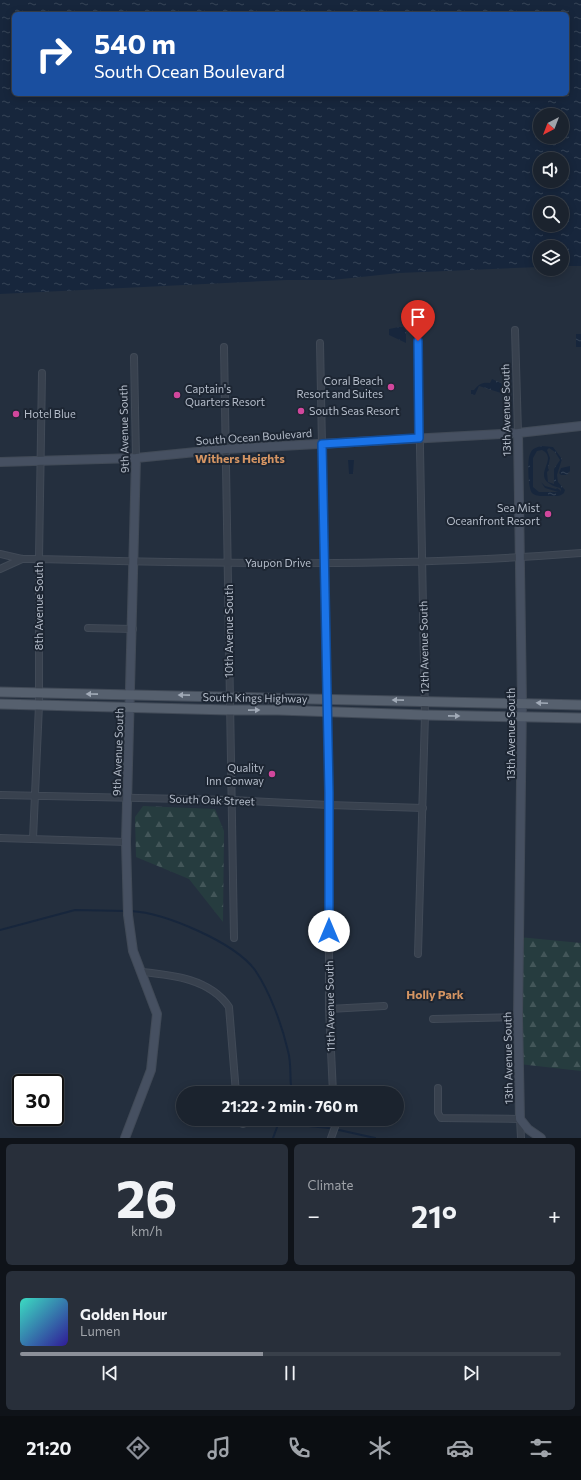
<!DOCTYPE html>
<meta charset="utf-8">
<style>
:root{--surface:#1b232e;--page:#282f3a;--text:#f1f3f6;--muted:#a0a4aa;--line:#39404a;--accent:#8c9099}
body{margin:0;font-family:Commissioner,sans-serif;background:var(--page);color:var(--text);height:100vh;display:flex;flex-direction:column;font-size:15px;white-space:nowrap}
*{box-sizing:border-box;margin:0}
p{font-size:13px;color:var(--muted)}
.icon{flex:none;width:22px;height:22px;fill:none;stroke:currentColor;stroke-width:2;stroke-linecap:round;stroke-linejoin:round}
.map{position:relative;height:1138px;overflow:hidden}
.panel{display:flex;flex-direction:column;gap:6px;padding:6px;background:#0f1319;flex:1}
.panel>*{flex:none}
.top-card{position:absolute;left:12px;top:12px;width:557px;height:84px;border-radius:6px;box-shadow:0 2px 10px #0003,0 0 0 1px var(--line);background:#1a4fa0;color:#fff;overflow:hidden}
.needle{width:26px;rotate:222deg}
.tools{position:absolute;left:533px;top:108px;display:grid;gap:8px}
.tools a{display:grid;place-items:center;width:36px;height:36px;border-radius:50%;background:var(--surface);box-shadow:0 2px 10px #0003,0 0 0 1px var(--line);font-size:20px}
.speed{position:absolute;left:12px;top:1074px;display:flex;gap:8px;font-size:20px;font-weight:700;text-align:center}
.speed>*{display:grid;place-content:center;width:52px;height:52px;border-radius:50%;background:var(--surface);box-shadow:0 2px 10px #0003,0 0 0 1px var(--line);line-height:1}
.speed .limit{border:2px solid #111;border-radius:6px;background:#fff;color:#111}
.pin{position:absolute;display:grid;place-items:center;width:34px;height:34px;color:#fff;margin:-41px -17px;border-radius:50% 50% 50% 0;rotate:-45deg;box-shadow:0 0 4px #0007}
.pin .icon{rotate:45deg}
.me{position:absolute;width:44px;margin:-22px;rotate:0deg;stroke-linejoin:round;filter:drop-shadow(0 0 3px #0008)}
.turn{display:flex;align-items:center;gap:14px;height:84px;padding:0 16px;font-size:18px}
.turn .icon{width:52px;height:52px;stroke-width:2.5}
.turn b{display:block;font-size:28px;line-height:34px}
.big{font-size:30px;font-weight:700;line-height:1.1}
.panel .card{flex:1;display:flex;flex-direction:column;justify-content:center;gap:6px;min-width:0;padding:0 14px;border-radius:6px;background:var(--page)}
.panel .dial{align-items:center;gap:0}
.dial b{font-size:52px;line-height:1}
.song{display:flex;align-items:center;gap:12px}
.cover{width:48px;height:48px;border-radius:6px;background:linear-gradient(135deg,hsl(170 70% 55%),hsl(250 70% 35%))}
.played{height:4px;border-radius:2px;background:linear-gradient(90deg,var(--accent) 45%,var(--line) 45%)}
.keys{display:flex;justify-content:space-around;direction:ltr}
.heat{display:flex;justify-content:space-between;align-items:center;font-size:22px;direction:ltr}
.panel .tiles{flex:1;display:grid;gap:6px;grid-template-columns:1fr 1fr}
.card:last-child{grid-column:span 2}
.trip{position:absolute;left:176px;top:1086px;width:228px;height:40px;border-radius:20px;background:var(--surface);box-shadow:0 2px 10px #0003,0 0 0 1px var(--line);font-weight:700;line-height:40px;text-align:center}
.tab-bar{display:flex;height:64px;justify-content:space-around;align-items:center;background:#0b0e12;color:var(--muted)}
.tab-bar .icon{width:28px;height:28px}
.tab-bar .active{color:var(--accent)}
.tab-bar b{font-size:18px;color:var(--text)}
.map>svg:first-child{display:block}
.forest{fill:url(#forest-firs)}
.water{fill:url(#water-ripples);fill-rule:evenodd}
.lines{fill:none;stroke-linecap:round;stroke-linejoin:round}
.stream{stroke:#17263c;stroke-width:2}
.street-casing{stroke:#414a57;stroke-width:8}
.secondary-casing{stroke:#414a57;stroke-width:10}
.primary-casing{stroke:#414a57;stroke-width:11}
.street{stroke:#38414e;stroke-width:6}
.secondary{stroke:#465061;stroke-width:8}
.primary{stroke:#56606e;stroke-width:9}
.oneway{fill:#a1aab7}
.route-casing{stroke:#114b97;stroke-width:10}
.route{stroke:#1a73e8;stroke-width:7}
.hotel-dot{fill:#d1479c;stroke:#1d2633;stroke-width:1.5}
.labels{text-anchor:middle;stroke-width:4;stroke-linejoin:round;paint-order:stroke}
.poi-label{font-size:11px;fill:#b4bcc9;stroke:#1d2633;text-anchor:end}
.street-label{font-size:11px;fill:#b4bcc9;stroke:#1d2633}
.neighbourhood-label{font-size:12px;font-weight:bold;fill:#d59563;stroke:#1d2633}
</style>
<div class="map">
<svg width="581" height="1138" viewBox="0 0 581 1138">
<defs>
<pattern id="forest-firs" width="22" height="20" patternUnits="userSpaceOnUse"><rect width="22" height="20" fill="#263c3f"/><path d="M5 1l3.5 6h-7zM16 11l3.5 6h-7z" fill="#435659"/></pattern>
<pattern id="water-ripples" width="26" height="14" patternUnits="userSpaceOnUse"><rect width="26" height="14" fill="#17263c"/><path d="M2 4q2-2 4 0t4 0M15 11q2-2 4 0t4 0" fill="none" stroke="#364457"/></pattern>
</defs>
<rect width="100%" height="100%" fill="#242f3e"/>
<path class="forest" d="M143,806l72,3 9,22 -1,91 -34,-43 -53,-22 -1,-40z
M519,937l62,6v128l-62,-7z"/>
<path class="water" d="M0,0h581v266h-19v-19h-22v20l-141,6 -67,7h-45l-287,14zM14,14h553v80h-553zM540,115h22v22h-22zM540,159h22v22h-22zM540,203h22v22h-22z
M399,327h4l3,4v12l-17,-8v-6z
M576,334h5v13h-5z
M492,379l9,4 3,8 -3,2 -22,-7 -4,9 -4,-1v-4h3c5,-6 8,-8 16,-7z
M542,446l11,1 9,12 -5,16 1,7 7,8 -1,3c-4,4 -8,3 -14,3 -6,0 -14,1 -18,-3 -4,-4 -5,-34 -2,-39 2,-6 7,-7 12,-8zM549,448l6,4 5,8 -6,9v15l-6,-2 -1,-10 2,-2 -1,-2 2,-10 -3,-8zM542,450c19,10 -17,28 18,38l1,1 -1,3v-2l-3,-2 -1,1 -11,-3 -4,-4 4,6 13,4h-19l-6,-5v-29l4,-7z
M348,460h6l-1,14h-4z
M570,466v5l-3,4h-6l-2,-2 2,-5z"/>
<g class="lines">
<path class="stream" d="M131,911c34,2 103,31 124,59 15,22 27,55 33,81 4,14 1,28 4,42
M0,930l75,-20 51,1
M303,1119l6,7 20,2
M339,1130l36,8
M273,1138l7,-19"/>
<g class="street-casing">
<path id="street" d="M515,330l3,103
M320,343l9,462v204l4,84
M224,347l10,591
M134,357l2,101
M0,554l22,5h17c180,5 362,8 542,-6
M0,569l22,-10
M88,628l45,1
M0,795l231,5 98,5 94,3
M0,838l126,4
M33,839l6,-134v-146l3,-186
M418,954l7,-239 -7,-374
M142,972c31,3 68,7 87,35l7,86
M329,1009l55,-3
M433,1019l85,-2
M438,1088v25l3,5 79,1 1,19
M242,1119l1,5
M331,1138l4,-11 -1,-8"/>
</g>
<g class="secondary-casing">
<path id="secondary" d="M518,433l4,270 -4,314 2,102 8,10 13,9
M0,462l136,-4 90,-9 292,-16 63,-7
M125,1138l26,-68 6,-56 -24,-63 -5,-36 -2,-73 10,-384"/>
</g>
<g class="primary-casing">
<path id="primary" d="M0,692l581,13
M0,704l229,6h49l147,5 156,3"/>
</g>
<use href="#street" class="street"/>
<use href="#secondary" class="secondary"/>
<use href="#primary" class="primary"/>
</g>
<defs><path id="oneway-solid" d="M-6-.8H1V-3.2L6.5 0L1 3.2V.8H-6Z"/></defs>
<g class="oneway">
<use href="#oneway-solid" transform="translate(92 694) rotate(-179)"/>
<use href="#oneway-solid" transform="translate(184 695) rotate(-179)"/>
<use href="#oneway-solid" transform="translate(398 700) rotate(-179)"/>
<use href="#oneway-solid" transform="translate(542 703) rotate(-178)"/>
<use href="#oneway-solid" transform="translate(254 710) rotate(-1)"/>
<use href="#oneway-solid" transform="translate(454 716) rotate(1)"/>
</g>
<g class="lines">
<g class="route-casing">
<path id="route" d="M329,931v-139l-7,-348 97,-6 -1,-97"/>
</g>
<use href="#route" class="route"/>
</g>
<g class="hotel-dot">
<circle cx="391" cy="387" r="4"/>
<circle cx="177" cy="395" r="4"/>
<circle cx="301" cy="411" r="4"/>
<circle cx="16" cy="414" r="4"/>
<circle cx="548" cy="514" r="4"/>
<circle cx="272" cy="774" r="4"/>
</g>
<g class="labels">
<g class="poi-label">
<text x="383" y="385">Coral Beach<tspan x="383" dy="13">Resort and Suites</tspan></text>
<text x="185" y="393" text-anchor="start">Captain's<tspan x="185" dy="13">Quarters Resort</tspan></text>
<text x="309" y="415" text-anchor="start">South Seas Resort</text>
<text x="24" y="418" text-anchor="start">Hotel Blue</text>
<text x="540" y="512">Sea Mist<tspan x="540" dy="13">Oceanfront Resort</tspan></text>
<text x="264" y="772">Quality<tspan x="264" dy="13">Inn Conway</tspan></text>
</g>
<g class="street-label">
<text transform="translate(506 410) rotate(-91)" y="4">13th Avenue South</text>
<text transform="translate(124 429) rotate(-91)" y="4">9th Avenue South</text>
<text transform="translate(254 437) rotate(-4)" y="4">South Ocean Boulevard</text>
<text x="278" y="567">Yaupon Drive</text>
<text transform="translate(39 606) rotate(-90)" y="4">8th Avenue South</text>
<text transform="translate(229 631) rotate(-90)" y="4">10th Avenue South</text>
<text transform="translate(424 647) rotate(-91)" y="4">12th Avenue South</text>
<text transform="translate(255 698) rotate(1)" y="4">South Kings Highway</text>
<text transform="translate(511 734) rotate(-90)" y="4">13th Avenue South</text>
<text transform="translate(118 752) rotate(-88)" y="4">9th Avenue South</text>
<text transform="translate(212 800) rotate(2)" y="4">South Oak Street</text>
<text transform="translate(330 1006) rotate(-91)" y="4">11th Avenue South</text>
<text transform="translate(508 1058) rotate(-91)" y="4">13th Avenue South</text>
</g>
<g class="neighbourhood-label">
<text x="240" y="463">Withers Heights</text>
<text x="435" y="999">Holly Park</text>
</g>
</g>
</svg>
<div class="tools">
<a><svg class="needle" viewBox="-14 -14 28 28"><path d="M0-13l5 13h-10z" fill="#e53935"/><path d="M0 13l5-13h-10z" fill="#a0a4aa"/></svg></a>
<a><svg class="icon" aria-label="sound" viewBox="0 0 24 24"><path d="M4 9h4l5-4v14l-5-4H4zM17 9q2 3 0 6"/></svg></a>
<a><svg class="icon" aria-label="search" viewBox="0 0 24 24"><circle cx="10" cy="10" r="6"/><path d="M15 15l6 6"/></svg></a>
<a><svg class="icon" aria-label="layers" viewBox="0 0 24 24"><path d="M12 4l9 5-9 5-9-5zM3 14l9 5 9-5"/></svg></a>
</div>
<div class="speed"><div class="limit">30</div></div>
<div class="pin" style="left:418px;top:341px;background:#d93025"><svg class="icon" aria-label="arrive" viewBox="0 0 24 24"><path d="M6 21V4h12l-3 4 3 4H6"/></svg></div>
<svg class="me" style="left:329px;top:931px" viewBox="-20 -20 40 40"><circle r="19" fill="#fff"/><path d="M0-13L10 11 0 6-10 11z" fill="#1a73e8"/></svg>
<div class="trip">21:22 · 2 min · 760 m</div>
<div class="top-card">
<div class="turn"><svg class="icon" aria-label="right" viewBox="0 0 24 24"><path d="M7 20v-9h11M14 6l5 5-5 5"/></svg><div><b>540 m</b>South Ocean Boulevard</div></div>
</div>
</div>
<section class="panel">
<div class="tiles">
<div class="card dial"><b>26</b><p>km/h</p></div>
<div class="card"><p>Climate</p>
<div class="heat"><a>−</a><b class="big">21°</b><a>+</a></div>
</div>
<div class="card">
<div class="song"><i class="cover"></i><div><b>Golden Hour</b><p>Lumen</p></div></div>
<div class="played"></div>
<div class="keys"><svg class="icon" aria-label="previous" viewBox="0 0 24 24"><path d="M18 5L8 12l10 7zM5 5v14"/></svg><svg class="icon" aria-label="pause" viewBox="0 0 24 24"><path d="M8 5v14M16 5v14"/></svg><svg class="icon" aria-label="next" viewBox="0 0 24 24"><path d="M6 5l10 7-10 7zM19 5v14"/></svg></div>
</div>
</div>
</section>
<nav class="tab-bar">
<b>21:20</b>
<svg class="icon active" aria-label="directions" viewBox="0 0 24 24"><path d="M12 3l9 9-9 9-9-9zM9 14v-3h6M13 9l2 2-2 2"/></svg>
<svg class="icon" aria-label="music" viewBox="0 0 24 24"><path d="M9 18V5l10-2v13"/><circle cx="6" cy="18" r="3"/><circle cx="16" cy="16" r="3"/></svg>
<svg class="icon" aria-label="phone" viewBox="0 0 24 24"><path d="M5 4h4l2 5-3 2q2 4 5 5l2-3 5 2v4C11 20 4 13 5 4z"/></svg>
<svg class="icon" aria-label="climate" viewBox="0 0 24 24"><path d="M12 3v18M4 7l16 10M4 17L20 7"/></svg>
<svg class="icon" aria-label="car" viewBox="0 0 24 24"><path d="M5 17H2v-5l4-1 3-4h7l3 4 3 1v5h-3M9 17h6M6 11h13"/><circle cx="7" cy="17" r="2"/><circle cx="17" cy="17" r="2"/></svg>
<svg class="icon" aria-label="filters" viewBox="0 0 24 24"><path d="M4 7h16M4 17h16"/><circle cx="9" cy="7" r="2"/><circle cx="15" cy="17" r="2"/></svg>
</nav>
